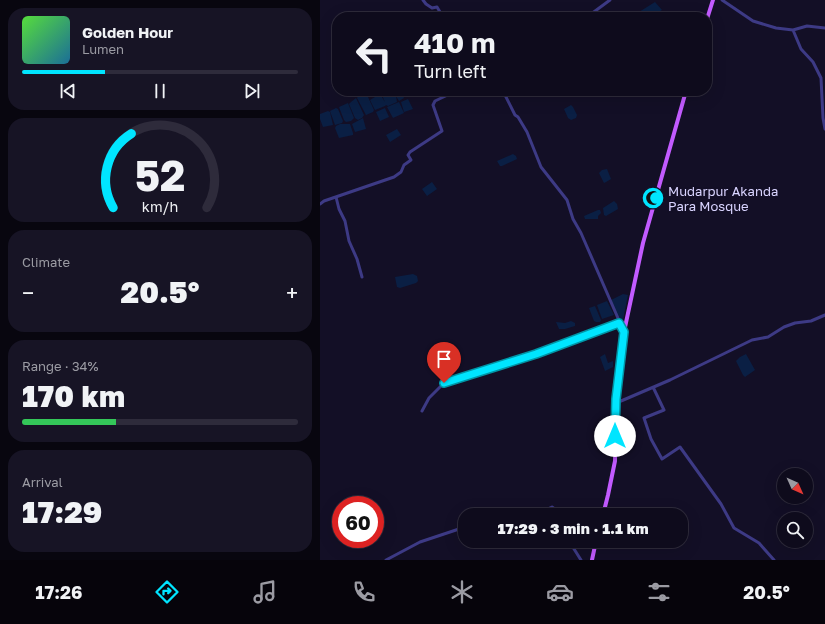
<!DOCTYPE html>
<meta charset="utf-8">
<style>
:root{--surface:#0e0b1c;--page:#171425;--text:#f1f3f6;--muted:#9b9ba3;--line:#2e2b3b;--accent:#00e5ff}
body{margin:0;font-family:"Golos Text",sans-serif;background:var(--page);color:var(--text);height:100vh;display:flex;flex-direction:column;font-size:15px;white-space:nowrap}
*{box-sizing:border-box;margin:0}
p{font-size:13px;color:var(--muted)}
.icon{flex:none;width:22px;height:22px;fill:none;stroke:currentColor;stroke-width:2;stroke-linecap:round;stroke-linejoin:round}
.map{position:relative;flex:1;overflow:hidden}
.details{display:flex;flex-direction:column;gap:8px;padding:8px;background:#08060f;width:320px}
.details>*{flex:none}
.banner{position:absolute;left:12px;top:12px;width:380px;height:84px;border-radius:16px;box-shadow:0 4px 16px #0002,0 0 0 1px var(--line);background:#0e0b1c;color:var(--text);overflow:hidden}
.needle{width:26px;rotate:135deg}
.fabs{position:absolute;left:457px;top:468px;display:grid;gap:8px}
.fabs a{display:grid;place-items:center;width:36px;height:36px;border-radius:50%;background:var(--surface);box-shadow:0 4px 16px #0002,0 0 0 1px var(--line);font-size:20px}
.speed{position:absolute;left:12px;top:496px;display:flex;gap:8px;font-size:20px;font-weight:700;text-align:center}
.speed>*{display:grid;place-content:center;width:52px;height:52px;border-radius:50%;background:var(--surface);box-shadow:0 4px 16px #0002,0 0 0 1px var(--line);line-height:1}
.speed .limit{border:6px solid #d22;background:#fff;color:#111}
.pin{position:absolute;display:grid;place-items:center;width:34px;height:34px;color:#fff;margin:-41px -17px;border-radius:50% 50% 50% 0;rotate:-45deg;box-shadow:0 0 4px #0007}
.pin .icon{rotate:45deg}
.me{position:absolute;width:44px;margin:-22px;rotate:0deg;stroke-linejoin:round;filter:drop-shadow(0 0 3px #0008)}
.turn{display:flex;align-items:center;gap:14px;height:84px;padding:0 16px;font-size:18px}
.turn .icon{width:52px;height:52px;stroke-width:2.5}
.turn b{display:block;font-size:28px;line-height:34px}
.big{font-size:30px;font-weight:800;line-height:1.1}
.details .card{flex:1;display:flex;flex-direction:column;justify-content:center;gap:6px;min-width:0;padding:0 14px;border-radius:16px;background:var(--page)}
.details .dial{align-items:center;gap:0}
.dial svg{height:104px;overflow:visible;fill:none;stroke:var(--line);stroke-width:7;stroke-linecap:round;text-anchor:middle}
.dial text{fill:var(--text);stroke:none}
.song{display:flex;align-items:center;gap:12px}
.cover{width:48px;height:48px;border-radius:6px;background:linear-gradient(135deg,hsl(110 70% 55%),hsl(200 70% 35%))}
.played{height:4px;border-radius:2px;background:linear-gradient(90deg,var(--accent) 30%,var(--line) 30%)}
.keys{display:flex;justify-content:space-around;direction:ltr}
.heat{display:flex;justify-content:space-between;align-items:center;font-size:22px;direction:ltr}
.charge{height:6px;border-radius:3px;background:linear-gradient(90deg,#34c759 34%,var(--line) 0)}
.trip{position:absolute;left:138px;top:508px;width:230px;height:40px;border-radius:16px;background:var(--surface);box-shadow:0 4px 16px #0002,0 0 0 1px var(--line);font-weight:800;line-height:40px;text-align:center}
.dock{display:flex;height:64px;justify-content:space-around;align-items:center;background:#06040b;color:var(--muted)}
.dock .icon{width:28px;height:28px}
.dock .active{color:var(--accent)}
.dock b{font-size:18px;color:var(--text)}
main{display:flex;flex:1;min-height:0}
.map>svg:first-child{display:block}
.water{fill:#0a1f44}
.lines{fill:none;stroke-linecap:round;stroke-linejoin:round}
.minor{stroke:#3d3a85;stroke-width:3}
.major{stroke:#c25bff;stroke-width:4}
.route-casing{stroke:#0095a6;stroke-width:10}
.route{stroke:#00e5ff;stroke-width:7}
.labels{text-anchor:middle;stroke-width:4;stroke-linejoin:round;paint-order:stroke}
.poi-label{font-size:13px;fill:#d9d4ff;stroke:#130f26;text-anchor:start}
</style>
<main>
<section class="details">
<div class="card">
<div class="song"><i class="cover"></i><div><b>Golden Hour</b><p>Lumen</p></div></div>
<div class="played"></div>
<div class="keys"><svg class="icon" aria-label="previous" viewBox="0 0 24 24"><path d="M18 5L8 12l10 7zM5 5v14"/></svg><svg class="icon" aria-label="pause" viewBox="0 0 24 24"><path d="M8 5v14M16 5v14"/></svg><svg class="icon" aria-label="next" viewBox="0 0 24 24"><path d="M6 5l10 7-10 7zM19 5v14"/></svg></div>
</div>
<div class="card dial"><svg viewBox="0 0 100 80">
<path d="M14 69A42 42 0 1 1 86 69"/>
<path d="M14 69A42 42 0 0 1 28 12" stroke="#00e5ff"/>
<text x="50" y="56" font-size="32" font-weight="700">52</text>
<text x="50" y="72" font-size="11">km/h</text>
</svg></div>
<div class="card"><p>Climate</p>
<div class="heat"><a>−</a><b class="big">20.5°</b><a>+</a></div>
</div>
<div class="card"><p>Range · 34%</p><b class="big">170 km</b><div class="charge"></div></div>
<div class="card"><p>Arrival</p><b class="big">17:29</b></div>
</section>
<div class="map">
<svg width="505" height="560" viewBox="0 0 505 560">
<rect width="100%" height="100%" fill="#130f26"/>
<path class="water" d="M335,2l7,8 -14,7h-6l-3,-5z
M60,91h21l3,7 -5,3 -3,-5 1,6 -9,4 -2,-1 -1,1 -10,4 -5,-10 10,-6 5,8 -3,-7 1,-2z
M43,92l5,5 6,13 -1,2 -7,3 -9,-17 2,-3z
M36,98l8,17 -2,3 -4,2 -3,-2 -6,-14 2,-2z
M88,99l5,10 -9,3 -3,-10z
M79,102l5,11 -11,5 -6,-11z
M28,103l6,15 -3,3 -5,1 -2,-2 -5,-13z
M251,105l2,2 4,8 -1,3 -5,2 -3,-2 -4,-9z
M16,108l2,1 5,12 -1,2 -7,2 -5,-14z
M65,108l4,9 -9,4 -4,-9z
M8,111l2,1 3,13 -10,2 -3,-8v-5z
M43,118l3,11 -11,3 -3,-8z
M20,124h10l3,9v2l-14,3 -4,-10 1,-2z
M77,129l4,6 -11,7 -4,-7z
M193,154l3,2 1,3 -15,7h-2l-3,-5z
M287,169l4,10 -5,3 -2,1 -5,-10 3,-3z
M112,182l5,7 -10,7 -5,-7z
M294,201l3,3 1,5 -12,7 -2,-1 -1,-7z
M278,210h2l1,3 -3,3v3h-13l-1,-3z
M93,274l4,2 1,5 -2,2 -16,5 -3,-1 -2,-10z
M303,294l5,1 -6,30 -11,-25z
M287,301l7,14 -12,4 -5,-14z
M275,306l6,14 -1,2h-4l-2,-1 -5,-13z
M251,321l4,2v3l-10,3h-6l-3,-7 9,1z
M285,354l3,9 5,-2v6l-8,4 -5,-14z
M426,354l9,16 -10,7 -2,-2 -7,-14 4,-4z"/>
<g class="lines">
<path class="minor" d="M103,0l3,4 6,4 5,-1 6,10
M402,0l31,21 23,7 17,2 14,-4 18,2
M267,17l23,-17
M473,30l8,19 12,13 8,16 2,40 2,11
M183,91l12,24 3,2 9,15 14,35 26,33 6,19 8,14 43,99
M16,197l3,12 6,12 4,20 8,18 5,18
M0,204l4,-3 70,-24 7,-5 3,-7 7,-5 -3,-5 2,-3 32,-21 -9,-26 2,-4 21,-10
M333,387l11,23 -20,8 7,21 11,20 18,-12 41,57 13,24 25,15 15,17
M296,399l5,2 49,-21 82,-40 16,-3 16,-10 11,-4 16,-2 14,-6
M102,411l7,-13 15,-15 96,-31 79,-29
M215,515l17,-8 4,3 3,5
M249,541l12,19
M66,560l34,-18 45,-15"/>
<path class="major" d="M387,19l6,-19
M283,515l5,-20 7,-34 1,-62 8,-67 19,-89 43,-152
M272,560l4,-19"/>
</g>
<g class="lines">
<g class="route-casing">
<path id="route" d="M124,383l92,-29 83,-31 5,9 -8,67 -1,37"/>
</g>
<use href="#route" class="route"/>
</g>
<defs>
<g id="mosque-disc" transform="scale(1.15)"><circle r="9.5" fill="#00e5ff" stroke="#130f26"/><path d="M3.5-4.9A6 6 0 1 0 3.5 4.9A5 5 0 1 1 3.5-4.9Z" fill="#111"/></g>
</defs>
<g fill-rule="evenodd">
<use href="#mosque-disc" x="333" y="198"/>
</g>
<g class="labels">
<g class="poi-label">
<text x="348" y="196">Mudarpur Akanda<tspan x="348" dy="15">Para Mosque</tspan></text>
</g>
</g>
</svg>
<div class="fabs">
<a><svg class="needle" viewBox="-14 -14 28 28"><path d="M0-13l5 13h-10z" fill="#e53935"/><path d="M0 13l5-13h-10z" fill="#9b9ba3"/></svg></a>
<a><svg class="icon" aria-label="search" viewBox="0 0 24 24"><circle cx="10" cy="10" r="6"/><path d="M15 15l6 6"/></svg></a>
</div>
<div class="speed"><div class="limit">60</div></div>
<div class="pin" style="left:124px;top:383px;background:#d93025"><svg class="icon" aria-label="arrive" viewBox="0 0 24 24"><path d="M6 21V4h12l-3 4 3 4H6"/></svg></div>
<svg class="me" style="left:295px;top:436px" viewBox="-20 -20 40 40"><circle r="19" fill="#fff"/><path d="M0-13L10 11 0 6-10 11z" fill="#00e5ff"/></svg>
<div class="trip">17:29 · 3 min · 1.1 km</div>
<div class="banner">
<div class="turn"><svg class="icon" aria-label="left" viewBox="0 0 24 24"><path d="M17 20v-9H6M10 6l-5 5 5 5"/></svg><div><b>410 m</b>Turn left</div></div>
</div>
</div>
</main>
<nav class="dock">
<b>17:26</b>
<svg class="icon active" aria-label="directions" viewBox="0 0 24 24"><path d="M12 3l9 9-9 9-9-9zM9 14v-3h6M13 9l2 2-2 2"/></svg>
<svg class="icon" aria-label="music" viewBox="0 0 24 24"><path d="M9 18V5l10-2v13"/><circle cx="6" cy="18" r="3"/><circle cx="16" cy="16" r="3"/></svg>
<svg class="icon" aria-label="phone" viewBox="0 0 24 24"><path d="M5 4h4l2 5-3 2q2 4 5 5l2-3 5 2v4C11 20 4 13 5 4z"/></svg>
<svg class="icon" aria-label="climate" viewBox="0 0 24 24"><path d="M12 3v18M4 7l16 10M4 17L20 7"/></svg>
<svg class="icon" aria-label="car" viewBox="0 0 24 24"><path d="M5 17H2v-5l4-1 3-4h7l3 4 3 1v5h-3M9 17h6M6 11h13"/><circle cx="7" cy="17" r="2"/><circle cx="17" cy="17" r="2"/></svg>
<svg class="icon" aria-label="filters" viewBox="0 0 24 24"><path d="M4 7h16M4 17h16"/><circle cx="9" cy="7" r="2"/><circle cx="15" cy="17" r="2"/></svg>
<b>20.5°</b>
</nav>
